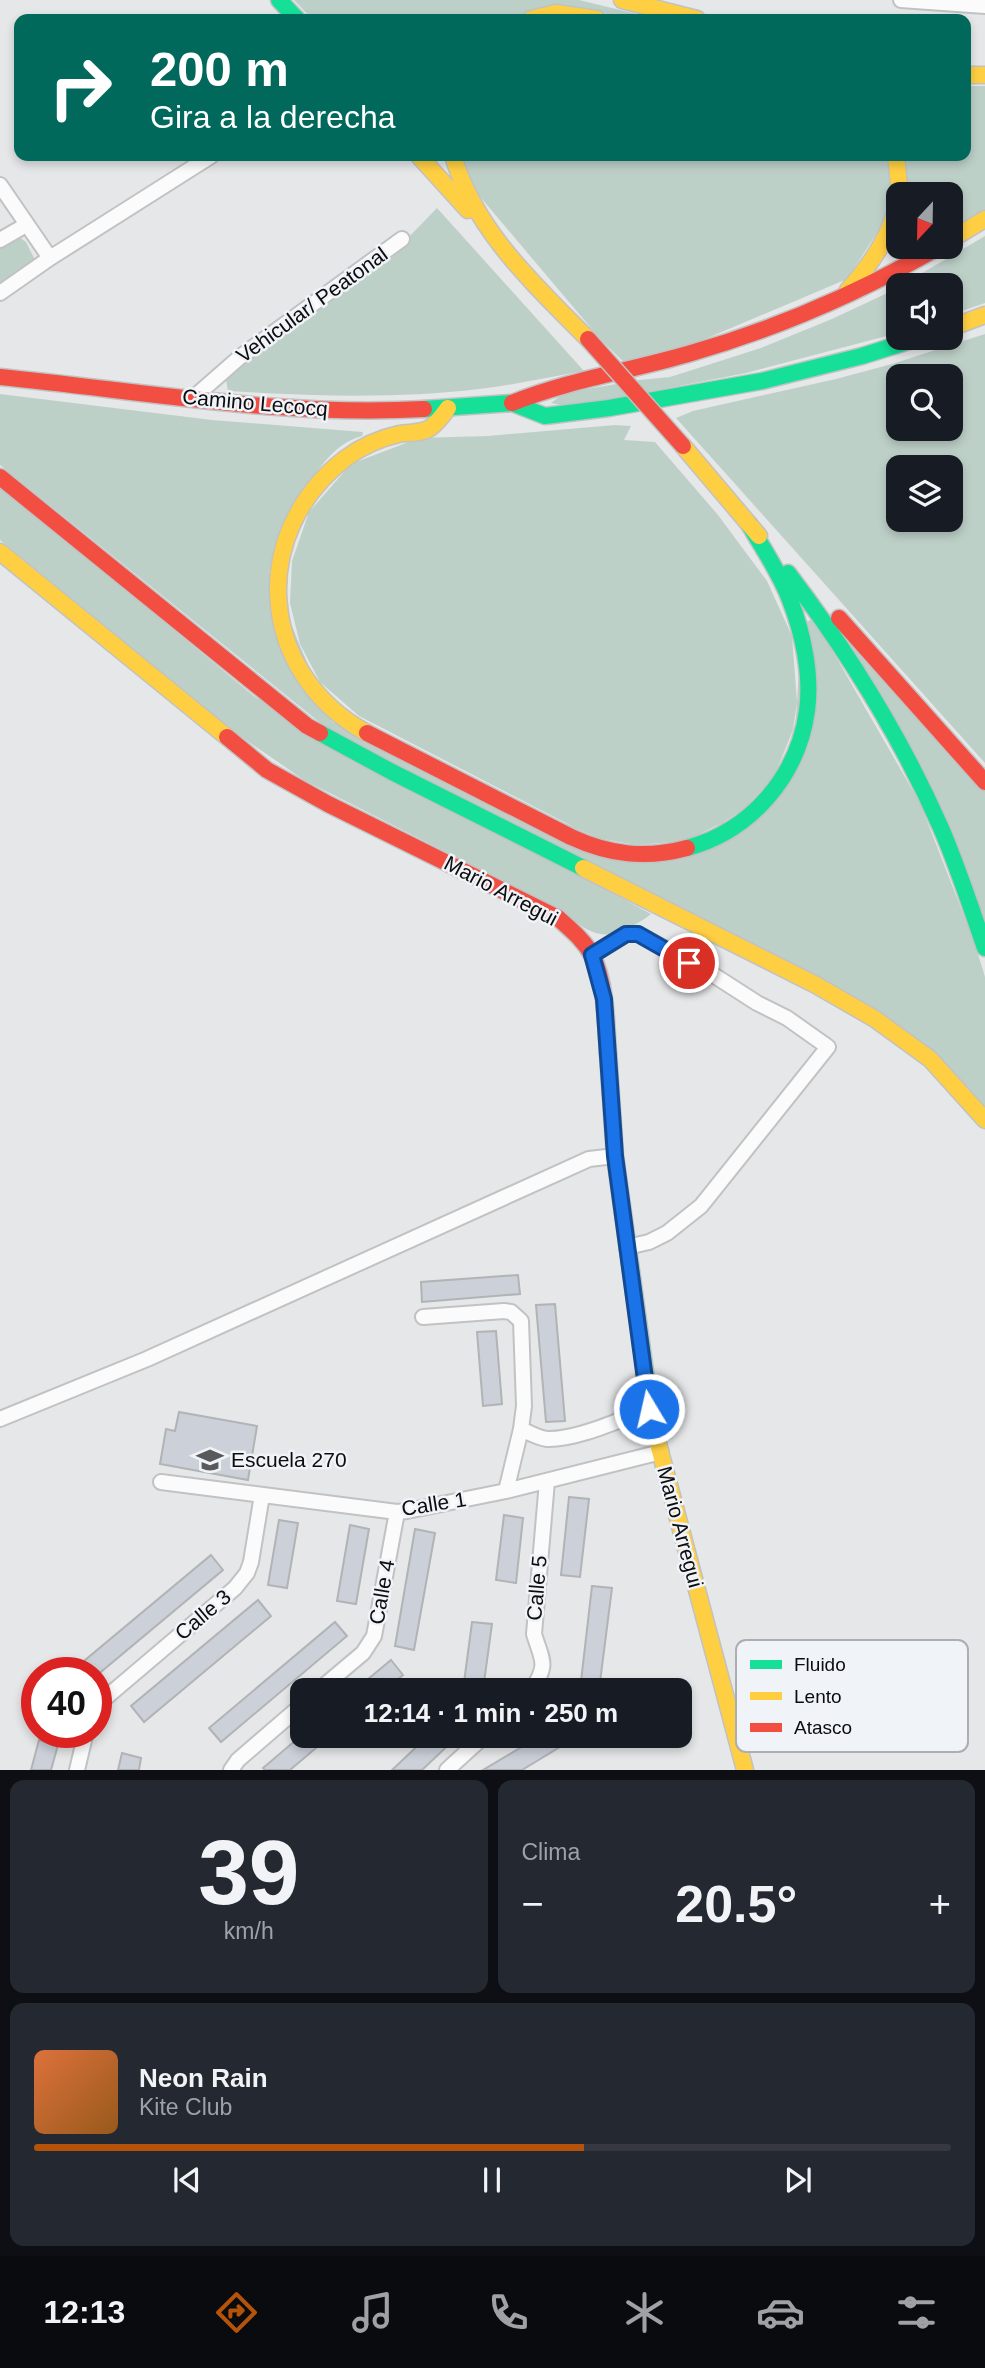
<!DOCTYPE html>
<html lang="es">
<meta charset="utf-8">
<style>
:root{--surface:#171b24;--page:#242831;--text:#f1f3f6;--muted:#9ea1a6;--line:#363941;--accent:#b45309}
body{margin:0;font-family:Helvetica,sans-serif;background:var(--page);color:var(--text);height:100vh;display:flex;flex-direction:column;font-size:26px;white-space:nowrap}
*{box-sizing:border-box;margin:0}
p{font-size:23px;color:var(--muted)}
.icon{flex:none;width:38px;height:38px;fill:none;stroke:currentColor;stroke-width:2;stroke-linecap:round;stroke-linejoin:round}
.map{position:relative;height:1770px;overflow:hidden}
.details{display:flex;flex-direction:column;gap:10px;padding:10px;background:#0d0f14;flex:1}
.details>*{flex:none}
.top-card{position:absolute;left:14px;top:14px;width:957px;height:147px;border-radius:14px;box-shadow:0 4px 10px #0003;background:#00695c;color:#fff;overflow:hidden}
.needle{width:46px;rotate:202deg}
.fabs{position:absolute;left:886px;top:182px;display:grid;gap:14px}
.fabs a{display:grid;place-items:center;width:77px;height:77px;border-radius:14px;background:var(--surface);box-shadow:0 4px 10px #0003;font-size:35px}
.speed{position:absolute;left:21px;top:1657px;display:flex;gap:14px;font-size:35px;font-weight:700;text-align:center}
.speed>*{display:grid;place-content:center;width:91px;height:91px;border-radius:50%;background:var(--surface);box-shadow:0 4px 10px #0003;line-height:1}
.speed .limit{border:10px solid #d22;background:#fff;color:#111}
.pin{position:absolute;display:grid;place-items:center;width:60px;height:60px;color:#fff;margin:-30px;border:4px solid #fff;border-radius:50%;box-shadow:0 2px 7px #0007}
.me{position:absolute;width:77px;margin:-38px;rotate:351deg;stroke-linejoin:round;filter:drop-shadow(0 0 5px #0008)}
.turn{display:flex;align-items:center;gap:24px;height:147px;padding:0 21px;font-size:32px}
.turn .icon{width:91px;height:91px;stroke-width:2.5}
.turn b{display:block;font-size:49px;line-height:60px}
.big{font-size:52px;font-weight:600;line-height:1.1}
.details .tile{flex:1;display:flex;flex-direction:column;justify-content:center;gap:10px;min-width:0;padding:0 24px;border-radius:14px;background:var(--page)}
.details .dial{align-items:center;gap:0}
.dial b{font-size:91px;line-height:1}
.song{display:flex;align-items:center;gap:21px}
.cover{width:84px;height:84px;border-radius:10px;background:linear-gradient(135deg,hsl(20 70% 55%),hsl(30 70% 35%))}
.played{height:7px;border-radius:4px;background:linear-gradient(90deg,var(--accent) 60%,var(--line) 60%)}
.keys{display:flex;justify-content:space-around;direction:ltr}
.heat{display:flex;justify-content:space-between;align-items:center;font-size:38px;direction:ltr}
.details .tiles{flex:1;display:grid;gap:10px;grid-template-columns:1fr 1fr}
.tile:last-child{grid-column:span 2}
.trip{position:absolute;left:290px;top:1678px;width:402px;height:70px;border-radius:14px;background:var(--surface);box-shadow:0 4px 10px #0003;font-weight:600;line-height:70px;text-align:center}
.tabs{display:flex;height:112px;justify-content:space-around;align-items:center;background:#090b0e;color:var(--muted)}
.tabs .icon{width:49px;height:49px}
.tabs .selected{color:var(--accent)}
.tabs b{font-size:32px;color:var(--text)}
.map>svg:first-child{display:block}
.green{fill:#bdd0c8;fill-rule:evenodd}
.building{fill:#cbd0d9;stroke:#b1b3b5;stroke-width:2}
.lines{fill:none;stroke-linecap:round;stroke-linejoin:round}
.street-casing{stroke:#c0c2c3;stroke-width:18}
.fast-casing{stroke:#c0c2c3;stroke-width:19}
.slow-casing{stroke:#c0c2c3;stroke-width:19}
.jam-casing{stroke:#c0c2c3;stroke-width:19}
.street{stroke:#fbfbfc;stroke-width:14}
.fast{stroke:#16e098;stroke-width:16}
.slow{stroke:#ffcf43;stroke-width:16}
.jam{stroke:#f24e42;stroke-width:16}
.jam-bridge-casing{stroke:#c0c2c3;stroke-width:19;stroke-linecap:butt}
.jam-bridge{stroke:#f24e42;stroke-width:16}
.route-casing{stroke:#114b97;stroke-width:18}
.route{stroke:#1a73e8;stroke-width:12}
.labels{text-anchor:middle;stroke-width:5;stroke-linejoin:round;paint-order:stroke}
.street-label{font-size:21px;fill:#0c0d0f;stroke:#f0f3f8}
.poi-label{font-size:21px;fill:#0c0d0f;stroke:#f0f3f8;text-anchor:start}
.key{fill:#f0f3f8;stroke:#acaeb2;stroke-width:2}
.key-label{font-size:19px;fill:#0c0d0f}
</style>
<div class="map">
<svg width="985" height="1770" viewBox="0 0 985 1770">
<rect width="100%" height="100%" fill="#e5e7e9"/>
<path class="green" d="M294,0h285l78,19h-30l-44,-11 -49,4 -23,7h-199z
M966,86h19v124l-35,22v-38h-42l-4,-38h62z
M460,156h429l3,54 -45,69 -156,66 -64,20 -25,-24 -126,-149z
M437,208l147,163c-35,6 -70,14 -105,18 -83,10 -168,7 -251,2l-3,-17 179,-132z
M985,236v67l-35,12v-30h-48z
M19,237l7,5 8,16 -2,4 -32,23v-39z
M898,288v45l-152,40 -175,34 -20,-4 13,-10 76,-13 30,-3 91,-29 71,-29z
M985,334v429l-309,-345 17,-7 143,-32 56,-15zM898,376h52v53h-52zM898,467h52v53h-52z
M0,394l212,26 151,12 -1,4c-50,13 -73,93 -93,136l63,150 324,141 136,-83 10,-157 9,-3 18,25 91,158 55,141 10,33v134l-47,-52 -615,-334 -323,-260z
M615,425l16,1 -7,14 31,2 63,73 49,66 25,55 5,66 -4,28 -19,47 -35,37 -53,27 -50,4 -43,-8 -234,-121 -39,-34 -20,-38 -10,-41 2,-42 17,-49 42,-48 68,-26 69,-2z
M0,486l255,211 396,217c-7,6 -16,10 -24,15 -31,15 -46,-4 -70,-21l-253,-128 -74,-51 -230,-189z
M826,613l159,178v134z"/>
<path class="building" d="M518,1275l2,19 -98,8 -1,-20z
M555,1304l10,117 -19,1 -10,-117z
M496,1331l6,73 -19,2 -6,-74z
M179,1412l78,14 -9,54 -88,-16 6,-35 9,2z
M569,1497l20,2 -9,78 -19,-2z
M504,1515l19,3 -7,65 -20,-3z
M279,1520l19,3 -11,65 -19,-3z
M350,1525l19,4 -13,75 -19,-3z
M415,1529l20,4 -21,117 -19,-4z
M211,1555l12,15 -127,106 -12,-15z
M592,1586l20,2 -13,102h-19z
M258,1600l13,16 -127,106 -13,-16z
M335,1622l12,14 -126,106 -12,-14z
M472,1622l20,2 -9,66h-20z
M391,1660l12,15 -19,15h-29z
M41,1732h20l-3,13 -19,-5z
M303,1734l27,2 -40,34h-25l-2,-2z
M428,1736h30l-36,34h-30z
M540,1736h38l-56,34h-39z
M39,1740l19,5 -7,25h-20z
M122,1753l19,5 -2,12h-21z"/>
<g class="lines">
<g class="street-casing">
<path id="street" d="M901,0l84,6
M0,185l50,73
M0,240l26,-15
M0,293l50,-35 161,-102
M192,399l48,-42 162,-118
M592,955l34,-21h12l77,42 42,27 30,15 41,29 -127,159 -34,27 -18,9 -22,5
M423,1317l81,-6 7,1 10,9 3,85 -3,23 -15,62
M0,1419l147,-60 442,-200 26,-3
M521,1429c8,4 17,9 26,10 30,1 74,-20 102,-30
M161,1482l236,30 10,-1 99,-20 155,-39
M319,1690l44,-37 11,-17 23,-124
M532,1690c17,-27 10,-29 2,-56l13,-153
M96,1706l139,-118 12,-15 4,-11 11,-67
M77,1770l9,-38
M231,1770l7,-10 65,-56
M447,1770l37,-34"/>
</g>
<g class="fast-casing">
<path id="fast" d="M279,0l18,19
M512,403l33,13 64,-8 153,-27 100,-25 57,-18
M424,409l88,-6
M788,573c60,79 113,164 153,255 17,39 30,80 44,120
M320,733l72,39 191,96
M687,848c64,-17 111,-72 120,-137 5,-36 -4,-78 -17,-111 -10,-27 -27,-51 -41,-76
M608,1053l7,103 37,265"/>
</g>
<g class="slow-casing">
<path id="slow" d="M622,0l75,19
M531,19l25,-6 41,6
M966,75h19
M419,156l49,54
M453,156c23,76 81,128 135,183
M896,156l4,38
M950,240l35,-21
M848,290c23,-26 41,-52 50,-86
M950,328l35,-13
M683,446l76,90
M0,552l227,185
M367,733c-109,-59 -120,-200 -21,-275 15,-11 35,-20 53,-24 10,-2 22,0 31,-6 7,-5 13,-13 18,-20
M583,868l233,117 59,34 55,40 55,61
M652,1421l93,349"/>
</g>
<g class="jam-casing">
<path id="jam" d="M0,377c141,14 282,40 424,32
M512,403c57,-23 117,-32 176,-49 88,-25 171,-61 251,-107
M0,477l307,249 13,7
M839,618l146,164
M367,733l204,104c39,18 75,22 116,11
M227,737l40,33 61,34 230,114c12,11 26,22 34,37 14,28 14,67 16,98"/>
</g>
<use href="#street" class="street"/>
<use href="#fast" class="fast"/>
<use href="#slow" class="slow"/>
<use href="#jam" class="jam"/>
<g class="jam-bridge-casing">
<path id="jam-bridge" d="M588,339l95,107"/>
</g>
<use href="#jam-bridge" class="jam-bridge"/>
</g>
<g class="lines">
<g class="route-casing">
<path id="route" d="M649,1409l-34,-253 -11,-157 -12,-44 34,-21h12l51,29"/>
</g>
<use href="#route" class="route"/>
</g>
<defs>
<g id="school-bare" transform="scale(2.1)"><path d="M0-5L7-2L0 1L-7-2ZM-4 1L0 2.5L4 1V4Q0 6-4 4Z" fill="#58595b" stroke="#f0f3f8" stroke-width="2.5" paint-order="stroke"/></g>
</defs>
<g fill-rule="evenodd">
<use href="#school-bare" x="210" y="1460"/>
</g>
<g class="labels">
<g class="street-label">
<text transform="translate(312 305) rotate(-36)" y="7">Vehicular/ Peatonal</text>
<text transform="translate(255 403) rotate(5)" y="7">Camino Lecocq</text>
<text transform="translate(501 891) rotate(28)" y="7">Mario Arregui</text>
<text transform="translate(434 1504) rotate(-9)" y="7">Calle 1</text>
<text transform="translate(680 1527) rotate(75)" y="7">Mario Arregui</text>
<text transform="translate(537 1588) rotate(-85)" y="7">Calle 5</text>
<text transform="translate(382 1592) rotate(-80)" y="7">Calle 4</text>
<text transform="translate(203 1615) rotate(-40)" y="7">Calle 3</text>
</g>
<g class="poi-label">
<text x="231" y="1467">Escuela 270</text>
</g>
</g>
<rect x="736" y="1640" width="232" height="112" rx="10" class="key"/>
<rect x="750" y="1660" width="32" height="9" fill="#16e098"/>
<rect x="750" y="1692" width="32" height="8" fill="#ffcf43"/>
<rect x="750" y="1723" width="32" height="9" fill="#f24e42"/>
<g class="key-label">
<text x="794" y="1671">Fluido</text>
<text x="794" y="1703">Lento</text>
<text x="794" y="1734">Atasco</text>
</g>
</svg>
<div class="fabs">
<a><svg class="needle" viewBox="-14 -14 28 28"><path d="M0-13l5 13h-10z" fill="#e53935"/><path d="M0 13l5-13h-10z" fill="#9ea1a6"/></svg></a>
<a><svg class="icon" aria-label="sound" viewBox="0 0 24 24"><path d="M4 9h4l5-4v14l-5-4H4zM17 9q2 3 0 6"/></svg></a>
<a><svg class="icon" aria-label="search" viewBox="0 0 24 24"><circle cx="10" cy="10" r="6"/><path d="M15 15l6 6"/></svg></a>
<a><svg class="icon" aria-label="layers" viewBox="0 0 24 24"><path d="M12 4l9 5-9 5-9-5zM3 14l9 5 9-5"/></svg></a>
</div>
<div class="speed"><div class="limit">40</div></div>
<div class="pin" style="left:689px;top:963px;background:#d93025"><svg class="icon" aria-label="arrive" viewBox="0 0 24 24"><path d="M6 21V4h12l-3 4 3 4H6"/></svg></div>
<svg class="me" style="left:649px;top:1409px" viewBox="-20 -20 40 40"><circle r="17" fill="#1a73e8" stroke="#fff" stroke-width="3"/><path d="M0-11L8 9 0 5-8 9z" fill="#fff"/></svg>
<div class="trip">12:14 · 1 min · 250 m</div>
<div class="top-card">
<div class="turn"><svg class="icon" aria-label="right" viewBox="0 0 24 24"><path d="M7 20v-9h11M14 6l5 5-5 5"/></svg><div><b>200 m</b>Gira a la derecha</div></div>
</div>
</div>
<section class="details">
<div class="tiles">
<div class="tile dial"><b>39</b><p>km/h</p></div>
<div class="tile"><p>Clima</p>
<div class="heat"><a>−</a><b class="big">20.5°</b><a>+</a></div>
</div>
<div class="tile">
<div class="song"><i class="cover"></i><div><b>Neon Rain</b><p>Kite Club</p></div></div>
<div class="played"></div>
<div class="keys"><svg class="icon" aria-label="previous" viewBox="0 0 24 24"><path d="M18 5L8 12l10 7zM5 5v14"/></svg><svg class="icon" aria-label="pause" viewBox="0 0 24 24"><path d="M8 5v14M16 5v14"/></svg><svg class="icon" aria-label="next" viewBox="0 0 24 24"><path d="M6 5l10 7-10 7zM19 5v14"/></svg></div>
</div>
</div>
</section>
<nav class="tabs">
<b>12:13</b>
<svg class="icon selected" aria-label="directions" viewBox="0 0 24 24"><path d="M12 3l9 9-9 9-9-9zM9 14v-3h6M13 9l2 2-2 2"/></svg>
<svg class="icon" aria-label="music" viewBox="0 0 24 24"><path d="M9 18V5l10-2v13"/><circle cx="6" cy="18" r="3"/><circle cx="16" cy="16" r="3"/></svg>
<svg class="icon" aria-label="phone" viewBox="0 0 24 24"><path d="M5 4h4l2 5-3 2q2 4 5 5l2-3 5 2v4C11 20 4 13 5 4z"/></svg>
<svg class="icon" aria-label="climate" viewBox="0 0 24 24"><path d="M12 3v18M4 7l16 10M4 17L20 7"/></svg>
<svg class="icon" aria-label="car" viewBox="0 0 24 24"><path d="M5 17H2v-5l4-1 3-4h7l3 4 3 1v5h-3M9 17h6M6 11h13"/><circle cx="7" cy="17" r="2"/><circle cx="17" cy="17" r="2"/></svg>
<svg class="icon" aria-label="filters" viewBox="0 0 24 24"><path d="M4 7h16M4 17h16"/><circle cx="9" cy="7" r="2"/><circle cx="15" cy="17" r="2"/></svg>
</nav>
